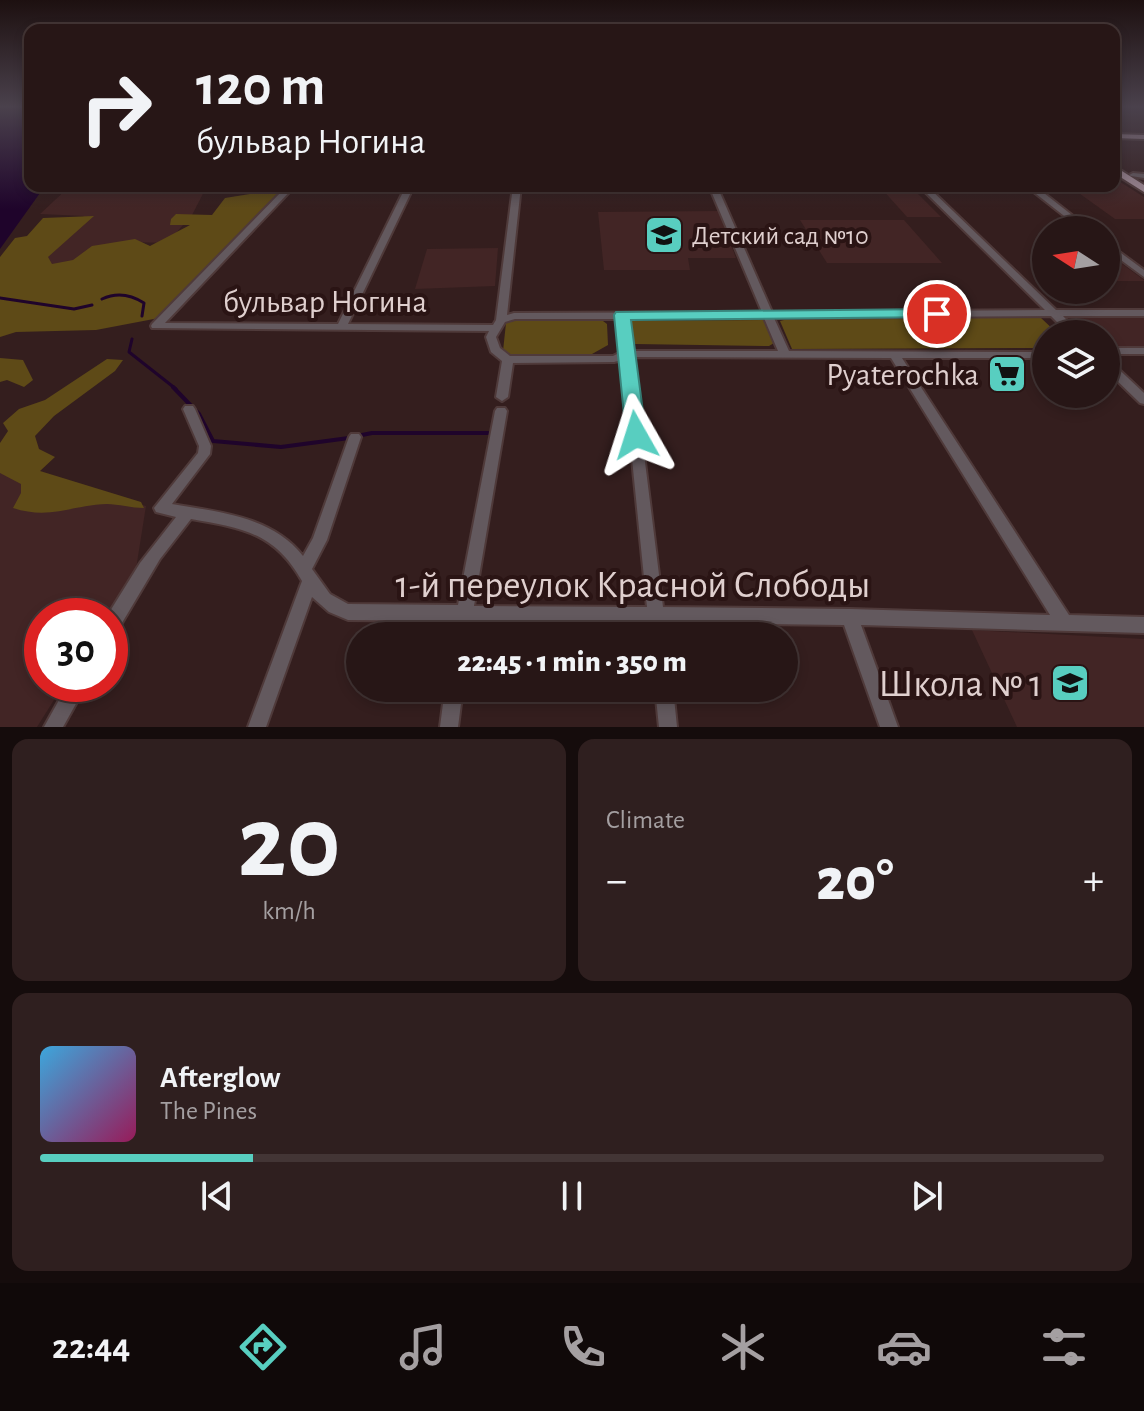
<!DOCTYPE html>
<meta charset="utf-8">
<style>
:root{--surface:#271616;--page:#2f1f1f;--text:#f1f3f6;--muted:#a49fa1;--line:#433535;--accent:#58cec0}
body{margin:0;font-family:"Alegreya Sans",sans-serif;background:var(--page);color:var(--text);height:100vh;display:flex;flex-direction:column;font-size:30px;white-space:nowrap}
*{box-sizing:border-box;margin:0}
p{font-size:26px;color:var(--muted)}
.icon{flex:none;width:44px;height:44px;fill:none;stroke:currentColor;stroke-width:2;stroke-linecap:round;stroke-linejoin:round}
.map{position:relative;height:727px;overflow:hidden}
.side{display:flex;flex-direction:column;gap:12px;padding:12px;background:#150c0c;flex:1}
.side>*{flex:none}
.hud{position:absolute;left:24px;top:24px;width:1096px;height:168px;border-radius:16px;box-shadow:0 4px 12px #0003,0 0 0 2px var(--line);background:#271616;color:var(--text);overflow:hidden}
.needle{width:52px;rotate:282deg}
.buttons{position:absolute;left:1032px;top:216px;display:grid;gap:16px}
.buttons a{display:grid;place-items:center;width:88px;height:88px;border-radius:50%;background:var(--surface);box-shadow:0 4px 12px #0003,0 0 0 2px var(--line);font-size:40px}
.speed{position:absolute;left:24px;top:598px;display:flex;gap:16px;font-size:40px;font-weight:700;text-align:center}
.speed>*{display:grid;place-content:center;width:104px;height:104px;border-radius:50%;background:var(--surface);box-shadow:0 4px 12px #0003,0 0 0 2px var(--line);line-height:1}
.speed .limit{border:12px solid #d22;background:#fff;color:#111}
.pin{position:absolute;display:grid;place-items:center;width:68px;height:68px;color:#fff;margin:-34px;border:4px solid #fff;border-radius:50%;box-shadow:0 2px 8px #0007}
.me{position:absolute;width:88px;margin:-44px;rotate:354deg;stroke-linejoin:round;filter:drop-shadow(0 0 6px #0008)}
.turn{display:flex;align-items:center;gap:28px;height:168px;padding:0 40px;font-size:36px}
.turn .icon{width:104px;height:104px;stroke-width:2.5}
.turn b{display:block;font-size:56px;line-height:68px}
.big{font-size:60px;font-weight:800;line-height:1.1}
.side .tile{flex:1;display:flex;flex-direction:column;justify-content:center;gap:12px;min-width:0;padding:0 28px;border-radius:16px;background:var(--page)}
.side .dial{align-items:center;gap:0}
.dial b{font-size:104px;line-height:1}
.song{display:flex;align-items:center;gap:24px}
.cover{width:96px;height:96px;border-radius:12px;background:linear-gradient(135deg,hsl(200 70% 55%),hsl(330 70% 35%))}
.played{height:8px;border-radius:4px;background:linear-gradient(90deg,var(--accent) 20%,var(--line) 20%)}
.keys{display:flex;justify-content:space-around;direction:ltr}
.heat{display:flex;justify-content:space-between;align-items:center;font-size:44px;direction:ltr}
.side .tiles{flex:1;display:grid;gap:12px;grid-template-columns:1fr 1fr}
.tile:last-child{grid-column:span 2}
.trip{position:absolute;left:346px;top:622px;width:452px;height:80px;border-radius:40px;background:var(--surface);box-shadow:0 4px 12px #0003,0 0 0 2px var(--line);font-weight:800;line-height:80px;text-align:center}
.menu{display:flex;height:128px;justify-content:space-around;align-items:center;background:#100909;color:var(--muted)}
.menu .icon{width:56px;height:56px}
.menu .active{color:var(--accent)}
.menu b{font-size:36px;color:var(--text)}
.map>svg:first-child{display:block}
.built{fill:#422525}
.green{fill:#5e4a17}
.water{fill:#1f042b}
.lines{fill:none;stroke-linecap:round;stroke-linejoin:round}
.stream-far1{stroke:#1f042b;stroke-width:3}
.stream{stroke:#1f042b;stroke-width:4}
.minor-casing{stroke:#4f3a3a;stroke-width:4}
.major-casing{stroke:#4f3a3a;stroke-width:4}
.minor{fill:#63595e;fill-rule:evenodd}
.major{fill:#a28c97;fill-rule:evenodd}
.route{fill:#58cec0;stroke:#39867d;stroke-width:2}
.labels{text-anchor:middle;stroke-width:8;stroke-linejoin:round;paint-order:stroke}
.far-poi-label{font-size:26px;fill:#dfcfce;stroke:#2a1414;text-anchor:start}
.street-label{font-size:32px;fill:#dfcfce;stroke:#2a1414}
.poi-label{font-size:32px;fill:#dfcfce;stroke:#2a1414;text-anchor:end}
.near-street-label{font-size:38px;fill:#dfcfce;stroke:#2a1414}
.near-poi-label{font-size:38px;fill:#dfcfce;stroke:#2a1414;text-anchor:end}
</style>
<div class="map">
<svg width="1144" height="727" viewBox="0 0 1144 727">
<rect width="100%" height="100%" fill="#341e1e"/>
<path class="built" d="M1114,178l30,19v22h-29l-46,-33h45z
M70,186h137l-15,29 -25,28 -35,-1 -118,39 70,-65 -44,-2z
M881,188h31l29,29h-34z
M718,211l18,47h-48l2,12h-86l-6,-58z
M800,220h104l38,43h-115z
M498,248l-3,38 -80,3 12,-40z
M1106,252l38,28v1h-38z
M1062,318h82v30h-38v-14h-29z
M0,462l146,44 -10,63 -30,47h-64v68h22l-27,43h-37z
M972,630l172,9v88h-127z"/>
<path class="green" d="M286,188l-127,130 -63,12 -80,2 -16,5v-80l15,-19 12,-2 16,-18 51,-2 -46,41 4,7 21,-4 19,-14 43,-7 15,7 40,-21h-20l1,-6 5,-5 36,1 13,-17z
M518,317l81,1 8,6 1,21 -16,9h-82l-7,-3 3,-28z
M1040,317l18,17h-12v14l-254,1 -12,-28 8,-2z
M764,320l10,23 -5,3 -134,-2 -11,-4v-18l6,-1z
M0,358l23,2 10,20 -9,7 -17,-7 -7,2z
M107,359l16,1 -8,11 -61,45 -19,20 4,13 16,8 -15,14 101,31 3,6c-12,0 -26,-4 -37,-4 -35,1 -57,16 -94,4l8,-15v-9l-21,-11v-30l8,-12 -5,-8 16,-14 26,-9z"/>
<path class="water" d="M0,107h30v79h15l-45,63z"/>
<g class="lines">
<path class="stream-far1" d="M0,298l74,11 18,-4
M102,299c15,-7 28,-5 42,4l-2,13
M132,339l-3,13 47,37"/>
<path class="stream" d="M173,387l26,27 14,27 68,6 68,-9
M357,436l15,-3h116"/>
<g class="minor-casing">
<path id="minor" d="M1133,173l11,1v4l-13,-2 -2,-1z
M287,186h8l-130,137 173,1 68,-138h8l-66,138 145,1 3,-5 17,-134h8l-14,129 7,-2 248,-1 -53,-126h8l55,126 273,-2 -126,-124h8l129,124h88v6h-81l17,18h-11l-18,-18 -277,2 15,33 257,1v6h-144l167,257 75,2v16l-283,-8 37,102h-18l-36,-102 -179,-2 1,13h-16l-2,-13 -176,-2 -3,15h-16l2,-15 -107,-1 -19,-8 -17,-15 -46,130h-18l54,-146c-27,-48 -59,-53 -111,-62l-31,40 -44,74 -6,2v-19h-3l33,-53 36,-46 -20,-5 -2,-4 44,-55 1,-7 -16,-37 2,-3h8l2,3 16,37 -1,8 -38,50c46,8 100,12 131,52l10,-18 36,-101 2,-3h8l2,3 -34,103 -15,29 18,25 18,10 110,1 37,-194 2,-3h8l2,3 -33,195 173,1 -25,-247 -8,2 -101,1 -5,34 -6,4 -6,-4 6,-36 -11,-9 -5,-15 3,-6 -337,-3 -1,-2 1,-2zM627,318h137l14,33h-147zM515,319h102l4,33 -8,4h-103l-10,-8 -4,-11 9,-15zM632,357l259,1 159,257 -200,-6 -187,-2z
M1026,186h9l56,44h-9z
M1106,242l38,28v7l-38,-28z
M1106,348h38v6h-38z
M1106,360l4,1 34,32v11l-4,-1 -34,-33z
M68,684h19l-24,43h-19z
M445,688h18l-5,39h-18z
M655,688h18l4,39h-18z"/>
</g>
<g class="major-casing">
<path id="major" d="M1114,134l30,1v4l-30,-1z
M1114,166l30,19v7l-30,-19z"/>
</g>
<use href="#minor" class="minor"/>
<use href="#major" class="major"/>
</g>
<linearGradient id="sky" x2="0" y2="1"><stop stop-color="#1d1010"/><stop offset="0.51" stop-color="#4a414c"/><stop offset="1" stop-color="#4a414c" stop-opacity="0"/></linearGradient>
<rect width="1144" height="209" fill="url(#sky)"/>
<path class="route" d="M937,309l8,5 -2,3 -312,3 15,115 -3,5h-14l-3,-5 -12,-120 2,-3z"/>
<defs>
<g id="school-square" transform="scale(2)"><rect x="-9" y="-9" width="18" height="18" rx="4" fill="#58cec0" stroke="#2a1414"/><path d="M0-5L7-2L0 1L-7-2ZM-4 1L0 2.5L4 1V4Q0 6-4 4Z" fill="#111"/></g>
<g id="supermarket-square" transform="scale(2)"><rect x="-9" y="-9" width="18" height="18" rx="4" fill="#58cec0" stroke="#2a1414"/><path d="M-6-5.5h2.5l.6 2H6L4.5 2H-2.5L-4.4-4H-6ZM-1.5 3.2a1.3 1.3 0 1 0 .1 0ZM3 3.2a1.3 1.3 0 1 0 .1 0Z" fill="#111"/></g>
</defs>
<g fill-rule="evenodd">
<use href="#school-square" x="664" y="235"/>
<use href="#supermarket-square" x="1007" y="374"/>
<use href="#school-square" x="1070" y="683"/>
</g>
<g class="labels">
<g class="far-poi-label">
<text x="692" y="244">Детский сад №10</text>
</g>
<g class="street-label">
<text x="325" y="312">бульвар Ногина</text>
</g>
<g class="poi-label">
<text x="979" y="385">Pyaterochka</text>
</g>
<g class="near-street-label">
<text x="633" y="597">1-й переулок Красной Слободы</text>
</g>
<g class="near-poi-label">
<text x="1042" y="696">Школа № 1</text>
</g>
</g>
</svg>
<div class="buttons">
<a><svg class="needle" viewBox="-14 -14 28 28"><path d="M0-13l5 13h-10z" fill="#e53935"/><path d="M0 13l5-13h-10z" fill="#a49fa1"/></svg></a>
<a><svg class="icon" aria-label="layers" viewBox="0 0 24 24"><path d="M12 4l9 5-9 5-9-5zM3 14l9 5 9-5"/></svg></a>
</div>
<div class="speed"><div class="limit">30</div></div>
<div class="pin" style="left:937px;top:314px;background:#d93025"><svg class="icon" aria-label="arrive" viewBox="0 0 24 24"><path d="M6 21V4h12l-3 4 3 4H6"/></svg></div>
<svg class="me" style="left:636px;top:435px" viewBox="-20 -20 40 40"><path d="M0-17L14 15 0 8-14 15z" fill="#58cec0" stroke="#fff" stroke-width="4"/></svg>
<div class="trip">22:45 · 1 min · 350 m</div>
<div class="hud">
<div class="turn"><svg class="icon" aria-label="right" viewBox="0 0 24 24"><path d="M7 20v-9h11M14 6l5 5-5 5"/></svg><div><b>120 m</b>бульвар Ногина</div></div>
</div>
</div>
<section class="side">
<div class="tiles">
<div class="tile dial"><b>20</b><p>km/h</p></div>
<div class="tile"><p>Climate</p>
<div class="heat"><a>−</a><b class="big">20°</b><a>+</a></div>
</div>
<div class="tile">
<div class="song"><i class="cover"></i><div><b>Afterglow</b><p>The Pines</p></div></div>
<div class="played"></div>
<div class="keys"><svg class="icon" aria-label="previous" viewBox="0 0 24 24"><path d="M18 5L8 12l10 7zM5 5v14"/></svg><svg class="icon" aria-label="pause" viewBox="0 0 24 24"><path d="M8 5v14M16 5v14"/></svg><svg class="icon" aria-label="next" viewBox="0 0 24 24"><path d="M6 5l10 7-10 7zM19 5v14"/></svg></div>
</div>
</div>
</section>
<nav class="menu">
<b>22:44</b>
<svg class="icon active" aria-label="directions" viewBox="0 0 24 24"><path d="M12 3l9 9-9 9-9-9zM9 14v-3h6M13 9l2 2-2 2"/></svg>
<svg class="icon" aria-label="music" viewBox="0 0 24 24"><path d="M9 18V5l10-2v13"/><circle cx="6" cy="18" r="3"/><circle cx="16" cy="16" r="3"/></svg>
<svg class="icon" aria-label="phone" viewBox="0 0 24 24"><path d="M5 4h4l2 5-3 2q2 4 5 5l2-3 5 2v4C11 20 4 13 5 4z"/></svg>
<svg class="icon" aria-label="climate" viewBox="0 0 24 24"><path d="M12 3v18M4 7l16 10M4 17L20 7"/></svg>
<svg class="icon" aria-label="car" viewBox="0 0 24 24"><path d="M5 17H2v-5l4-1 3-4h7l3 4 3 1v5h-3M9 17h6M6 11h13"/><circle cx="7" cy="17" r="2"/><circle cx="17" cy="17" r="2"/></svg>
<svg class="icon" aria-label="filters" viewBox="0 0 24 24"><path d="M4 7h16M4 17h16"/><circle cx="9" cy="7" r="2"/><circle cx="15" cy="17" r="2"/></svg>
</nav>
